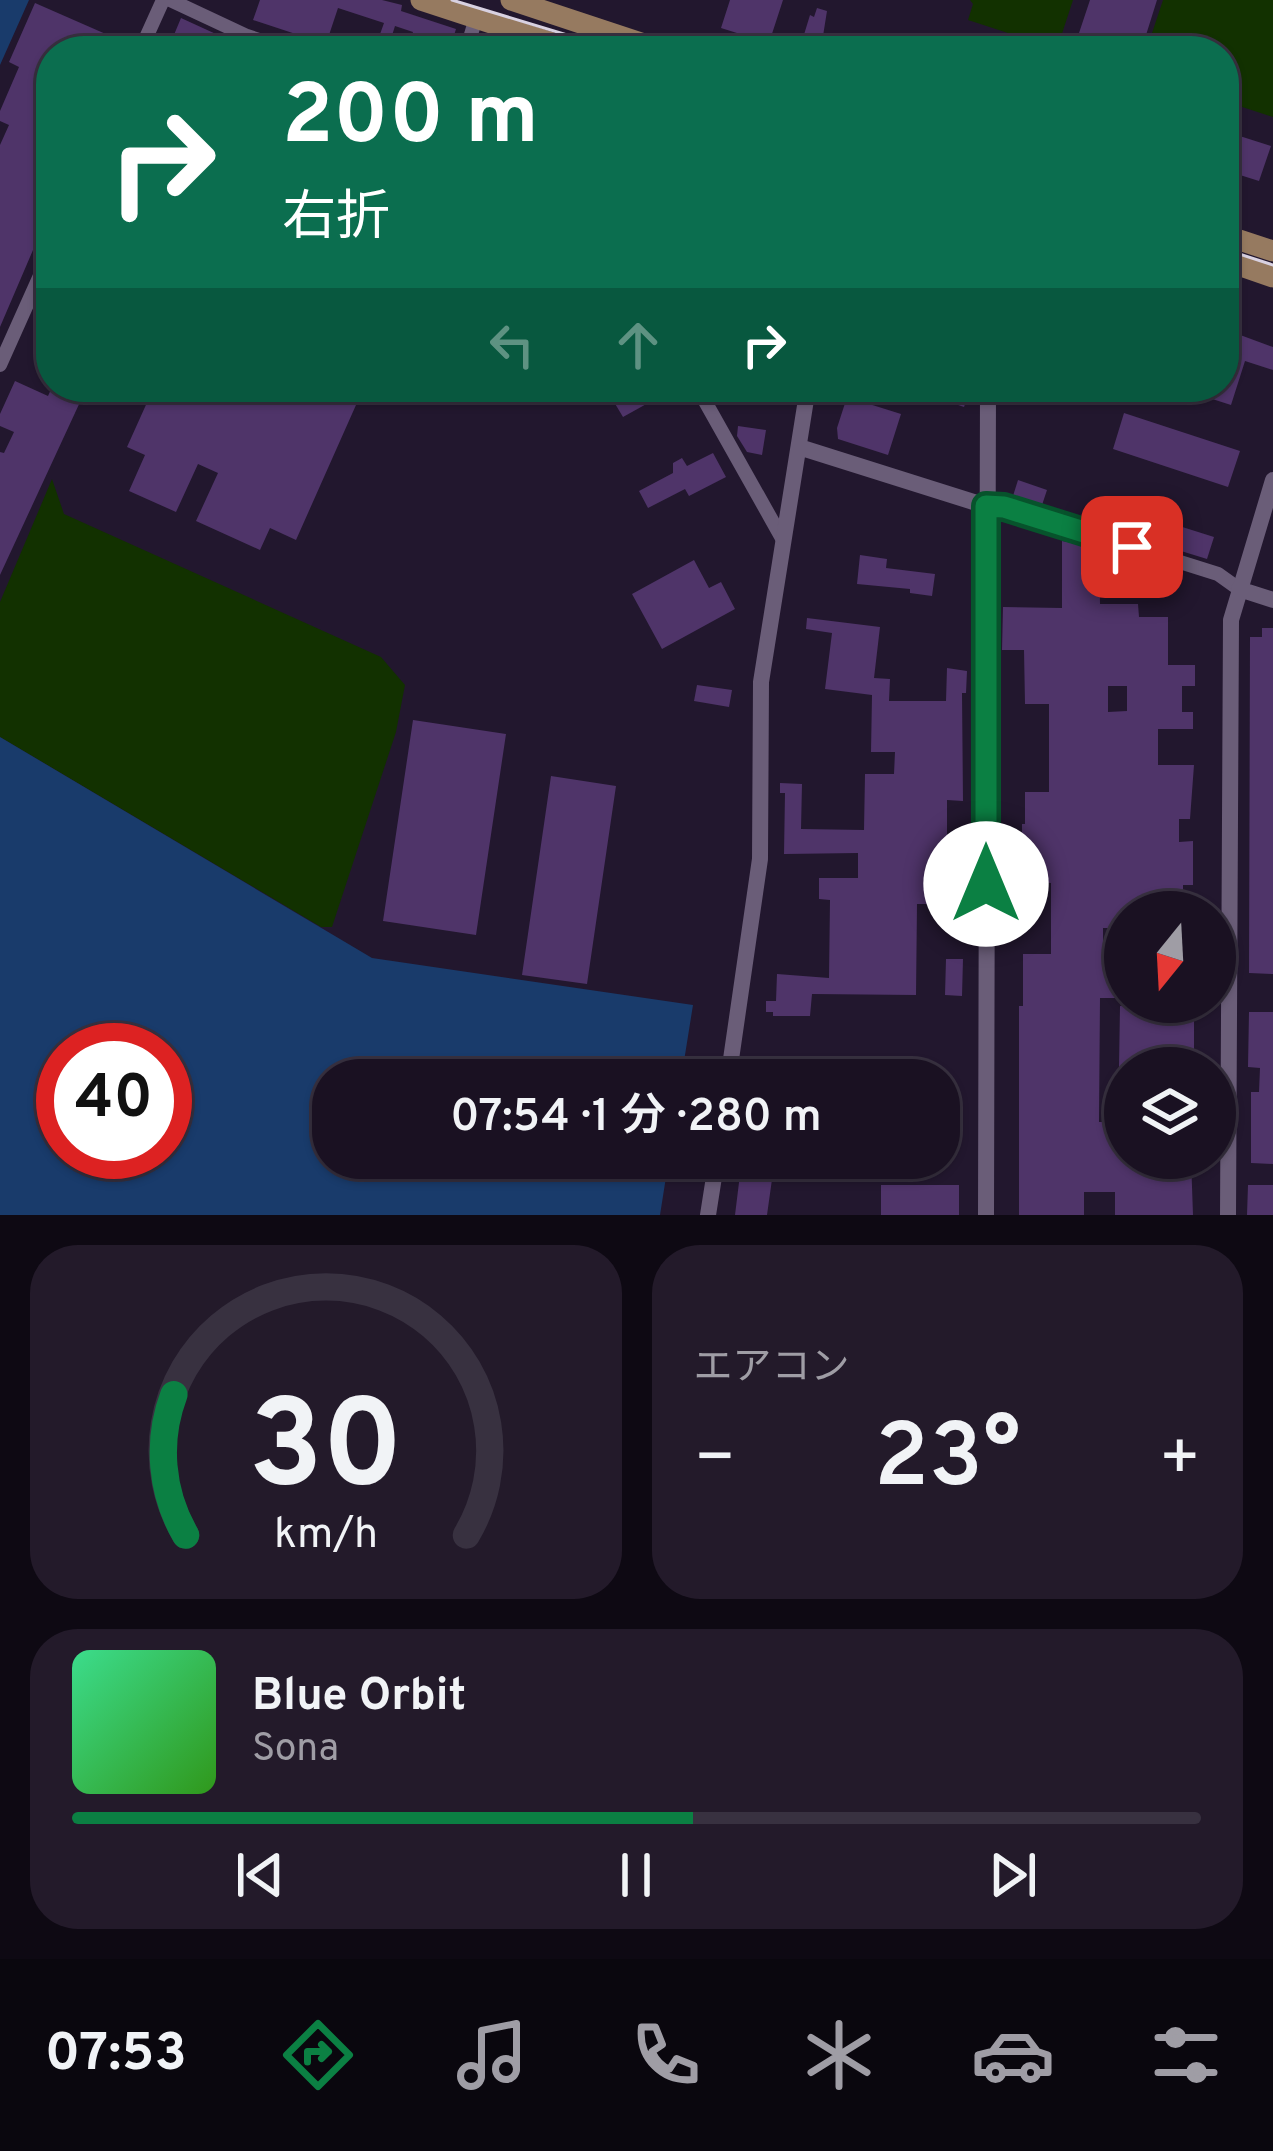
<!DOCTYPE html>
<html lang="ja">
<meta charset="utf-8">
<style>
:root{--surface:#1a1122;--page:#231a2a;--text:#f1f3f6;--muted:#9f9da5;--line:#383140;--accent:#0b8043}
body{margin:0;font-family:Overpass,"Noto Sans JP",sans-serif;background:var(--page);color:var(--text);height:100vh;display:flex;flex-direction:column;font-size:45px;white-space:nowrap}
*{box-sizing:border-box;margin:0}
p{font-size:39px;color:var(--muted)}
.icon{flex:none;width:66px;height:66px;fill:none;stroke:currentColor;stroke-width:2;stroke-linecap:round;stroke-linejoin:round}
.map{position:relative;height:1215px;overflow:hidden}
.panel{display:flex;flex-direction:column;gap:30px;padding:30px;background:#0e0913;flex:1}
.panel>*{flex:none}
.hud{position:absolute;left:36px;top:36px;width:1203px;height:366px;border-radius:48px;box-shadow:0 3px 9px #0004,0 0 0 3px var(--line);background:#0b6e4f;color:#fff;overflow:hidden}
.needle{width:78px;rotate:198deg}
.tools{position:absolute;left:1104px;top:891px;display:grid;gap:24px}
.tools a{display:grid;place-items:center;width:132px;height:132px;border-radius:50%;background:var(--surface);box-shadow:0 3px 9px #0004,0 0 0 3px var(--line);font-size:60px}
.speed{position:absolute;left:36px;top:1023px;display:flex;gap:24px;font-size:60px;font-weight:700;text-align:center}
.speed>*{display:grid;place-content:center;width:156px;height:156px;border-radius:50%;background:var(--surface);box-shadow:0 3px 9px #0004,0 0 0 3px var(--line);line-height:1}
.speed .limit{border:18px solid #d22;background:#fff;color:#111}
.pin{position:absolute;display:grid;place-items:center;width:102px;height:102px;color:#fff;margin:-51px;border-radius:24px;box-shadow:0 6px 18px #0006}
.me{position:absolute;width:132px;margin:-66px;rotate:0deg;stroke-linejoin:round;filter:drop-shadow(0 0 9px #0008)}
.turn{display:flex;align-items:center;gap:42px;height:252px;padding:0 48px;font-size:54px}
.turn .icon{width:156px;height:156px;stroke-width:2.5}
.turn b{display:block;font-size:84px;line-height:102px}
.lanes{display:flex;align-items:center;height:114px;padding:0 48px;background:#0003;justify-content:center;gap:60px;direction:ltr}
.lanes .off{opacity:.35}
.big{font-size:90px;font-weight:600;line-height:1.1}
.panel .card{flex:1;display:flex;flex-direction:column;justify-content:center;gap:18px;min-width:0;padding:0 42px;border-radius:48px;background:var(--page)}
.panel .dial{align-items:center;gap:0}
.dial svg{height:312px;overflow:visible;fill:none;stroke:var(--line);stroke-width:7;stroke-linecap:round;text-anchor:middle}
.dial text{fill:var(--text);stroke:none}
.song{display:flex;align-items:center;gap:36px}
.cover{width:144px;height:144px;border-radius:18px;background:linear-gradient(135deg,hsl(150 70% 55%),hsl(110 70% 35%))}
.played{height:12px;border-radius:6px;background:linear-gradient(90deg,var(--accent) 55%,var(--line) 55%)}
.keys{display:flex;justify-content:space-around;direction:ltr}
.heat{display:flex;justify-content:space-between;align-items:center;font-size:66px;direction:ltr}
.panel .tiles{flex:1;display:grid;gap:30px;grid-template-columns:1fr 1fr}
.card:last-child{grid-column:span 2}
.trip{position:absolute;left:312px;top:1059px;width:648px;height:120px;border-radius:48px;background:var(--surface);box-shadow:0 3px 9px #0004,0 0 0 3px var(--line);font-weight:600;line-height:120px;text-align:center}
.tabs{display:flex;height:192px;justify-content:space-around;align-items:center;background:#0a070e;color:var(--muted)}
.tabs .icon{width:84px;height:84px}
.tabs .on{color:var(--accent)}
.tabs b{font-size:54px;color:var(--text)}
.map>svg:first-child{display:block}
.green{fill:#123100}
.water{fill:#193b6b;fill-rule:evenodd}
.building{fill:#4f3469;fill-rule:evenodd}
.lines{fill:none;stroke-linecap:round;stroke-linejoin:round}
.minor{stroke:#6a5d78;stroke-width:14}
.tertiary{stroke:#6a5d78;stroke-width:16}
.primary{stroke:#967a60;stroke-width:21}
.tram{stroke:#d8d1e1;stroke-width:3}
.route-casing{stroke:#07532c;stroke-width:30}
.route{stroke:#0b8043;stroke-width:21}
</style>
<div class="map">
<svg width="1273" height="1215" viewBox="0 0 1273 1215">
<rect width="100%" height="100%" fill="#22172e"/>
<path class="green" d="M970,0h103l-16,49 -89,-29 5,-16z
M1163,0h110v117l-49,-16v-50h-78z
M52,479l12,35 317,143 24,28 -9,47 -64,195h-11l-321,-190v-135z"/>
<path class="water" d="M0,0h29l-29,65z
M0,737l372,221 321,47 -12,75h-348v78h336l-9,57h-660zM63,1050h102v102h-102z"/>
<path class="building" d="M260,0h122l20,5 -1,6 55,18 -7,22h-42l6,-19 -18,-6 -8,25h-13l10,-28 -46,-15 -12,36 -73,-24z
M730,0h53l-14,43 -48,-15z
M1090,0h67l-16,51h-68z
M35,3l89,39 -4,9h-69v157l-51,119v-182l9,-20 -9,-4v-10l19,-44 -10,-5z
M817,8l10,3 -4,25 6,2 -4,13h-26l11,-36 4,2z
M181,18l48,22 -5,11h-67l5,-13 9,4z
M1224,131l47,15 -12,35 -35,-11z
M1224,329l49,18v23l-28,-9 -14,44 -50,-16 43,-2z
M15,381l33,15 4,-9h35l-87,188v-123l4,1 10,-21 -14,-6v-12z
M154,387h210l-68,153 -26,-12 -10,22 -64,-29 22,-48 -20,-9 -22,48 -47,-21 16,-36 -18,-8z
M642,387l8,15 -27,15 -9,-15z
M935,387h36l-7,20 -32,-11z
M847,397l54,17 -13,41 -50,-16 -1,-11z
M1124,413l116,38 -12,36 -115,-38z
M738,426l28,4 -4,25 -15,-3 -10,-16z
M713,453l13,24 -37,19 -4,-7 -37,19 -9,-17 34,-18v-10l9,-5 5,8z
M1018,480l29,10 -5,15 -29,-9z
M1176,525l38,12 -7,22 -39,-12z
M1062,541l37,7 1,56h38l1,13h29v48h27v21h-13v26h11v17h-35v36h36l-4,54h-11v23l14,-1v44h-10v27h-58v16h-22v27h22v43h-25l-1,124h26v36h66l2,57h-78v-23h-31v23h-65v-209h4v-52h28v-71l-29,-1v-58h3v-32h24v-88h-24l-1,-54h-22l1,-43 59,1zM1108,686h19v25l-19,1z
M860,555l27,4 -1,9 49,6 -3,22 -22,-3v-4l-53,-5z
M694,560l15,28 12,-6 14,27 -73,40 -30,-55z
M807,618l73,9 -6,51 16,1 -1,22h57l1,-33 20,3 -1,22h-4l1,108 -16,-1v61l15,1v25h-11v17h-34l-1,91 -104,-1 -2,22h-37v-4h-7v-11h10l1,-27 52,4 1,-78 -11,-1v-21h39v-25l-74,1 1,-61h-5v-10l22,1 -1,45 63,1 1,-56h29l1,-22h-24l1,-57 -47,-6 7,-56 -26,-4z
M1262,628h11v346l-24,-1 1,-336h12z
M697,685l35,5 -3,17 -35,-6z
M413,720l93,14 -30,201 -93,-14z
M551,776l65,10 -29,198 -65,-9z
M946,959h17l-1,37 -17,-1z
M1120,1006l74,1v61h-75z
M1249,1012h24v152l-22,-1v-71h8l1,-24 -12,-1z
M742,1158h33l-8,57h-32z
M881,1185h78v30h-78z
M1248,1185h25v30h-26z"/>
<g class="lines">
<path class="minor" d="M170,0l77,36 45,15
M140,51l23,-51
M466,51l10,-33
M0,365l51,-114
M697,387l86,153
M986,506l19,1 213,67 21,15"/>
<path class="tertiary" d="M799,447l187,59
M1239,589l34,11
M728,1080l32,-221 1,-177 47,-295
M708,1215l9,-57
M986,1215l2,-828
M1228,1215l3,-595 42,-140"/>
<path class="primary" d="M421,0l156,51
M511,0l154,51
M1224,235l49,16
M1224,260l49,17"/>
<path class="tram" d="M452,0l168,51
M1224,249l49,16"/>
</g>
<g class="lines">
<g class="route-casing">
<path id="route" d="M986,884v-378l18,1 128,40"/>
</g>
<use href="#route" class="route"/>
</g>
</svg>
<div class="tools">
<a><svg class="needle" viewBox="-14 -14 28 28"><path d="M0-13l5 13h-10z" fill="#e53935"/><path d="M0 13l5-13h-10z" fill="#9f9da5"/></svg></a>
<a><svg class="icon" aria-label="layers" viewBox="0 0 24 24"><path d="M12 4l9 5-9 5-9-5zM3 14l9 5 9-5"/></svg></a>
</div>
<div class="speed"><div class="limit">40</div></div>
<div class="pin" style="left:1132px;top:547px;background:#d93025"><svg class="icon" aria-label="arrive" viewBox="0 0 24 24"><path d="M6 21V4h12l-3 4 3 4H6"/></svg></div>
<svg class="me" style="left:986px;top:884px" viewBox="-20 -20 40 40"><circle r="19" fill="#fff"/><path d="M0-13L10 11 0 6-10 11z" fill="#0b8043"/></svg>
<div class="trip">07:54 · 1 分 · 280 m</div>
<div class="hud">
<div class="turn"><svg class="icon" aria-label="right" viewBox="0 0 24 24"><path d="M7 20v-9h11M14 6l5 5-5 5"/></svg><div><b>200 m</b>右折</div></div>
<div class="lanes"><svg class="icon off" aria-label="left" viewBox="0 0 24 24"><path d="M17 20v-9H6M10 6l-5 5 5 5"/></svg><svg class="icon off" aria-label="ahead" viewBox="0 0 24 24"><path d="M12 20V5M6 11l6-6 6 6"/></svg><svg class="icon" aria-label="right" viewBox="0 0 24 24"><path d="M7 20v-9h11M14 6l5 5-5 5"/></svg></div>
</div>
</div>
<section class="panel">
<div class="tiles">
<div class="card dial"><svg viewBox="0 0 100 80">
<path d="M14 69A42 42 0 1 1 86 69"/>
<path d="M14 69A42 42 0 0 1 11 33" stroke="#0b8043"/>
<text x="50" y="56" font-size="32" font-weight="700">30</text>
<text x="50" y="72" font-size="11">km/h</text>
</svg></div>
<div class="card"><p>エアコン</p>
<div class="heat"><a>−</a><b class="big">23°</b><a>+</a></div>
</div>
<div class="card">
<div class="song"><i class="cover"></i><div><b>Blue Orbit</b><p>Sona</p></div></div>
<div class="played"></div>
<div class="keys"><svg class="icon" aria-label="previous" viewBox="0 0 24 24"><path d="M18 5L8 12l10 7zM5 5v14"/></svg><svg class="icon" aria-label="pause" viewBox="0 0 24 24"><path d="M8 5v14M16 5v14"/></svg><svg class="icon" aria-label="next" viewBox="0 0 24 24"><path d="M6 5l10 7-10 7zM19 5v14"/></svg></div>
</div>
</div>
</section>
<nav class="tabs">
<b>07:53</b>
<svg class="icon on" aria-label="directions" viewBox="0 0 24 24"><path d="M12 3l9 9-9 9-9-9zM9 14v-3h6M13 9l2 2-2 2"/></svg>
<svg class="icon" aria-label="music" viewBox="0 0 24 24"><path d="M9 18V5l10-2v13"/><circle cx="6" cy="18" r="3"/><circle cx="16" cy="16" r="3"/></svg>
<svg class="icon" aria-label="phone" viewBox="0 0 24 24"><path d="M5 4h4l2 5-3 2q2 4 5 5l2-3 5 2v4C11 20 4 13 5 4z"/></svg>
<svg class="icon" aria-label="climate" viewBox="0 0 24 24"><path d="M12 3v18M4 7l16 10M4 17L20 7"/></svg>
<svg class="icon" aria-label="car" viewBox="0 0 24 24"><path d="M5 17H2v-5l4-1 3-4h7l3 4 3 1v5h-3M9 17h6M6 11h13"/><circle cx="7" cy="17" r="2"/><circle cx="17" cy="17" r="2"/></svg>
<svg class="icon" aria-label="filters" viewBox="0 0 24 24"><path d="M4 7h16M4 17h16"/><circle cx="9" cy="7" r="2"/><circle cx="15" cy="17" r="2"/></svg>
</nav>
